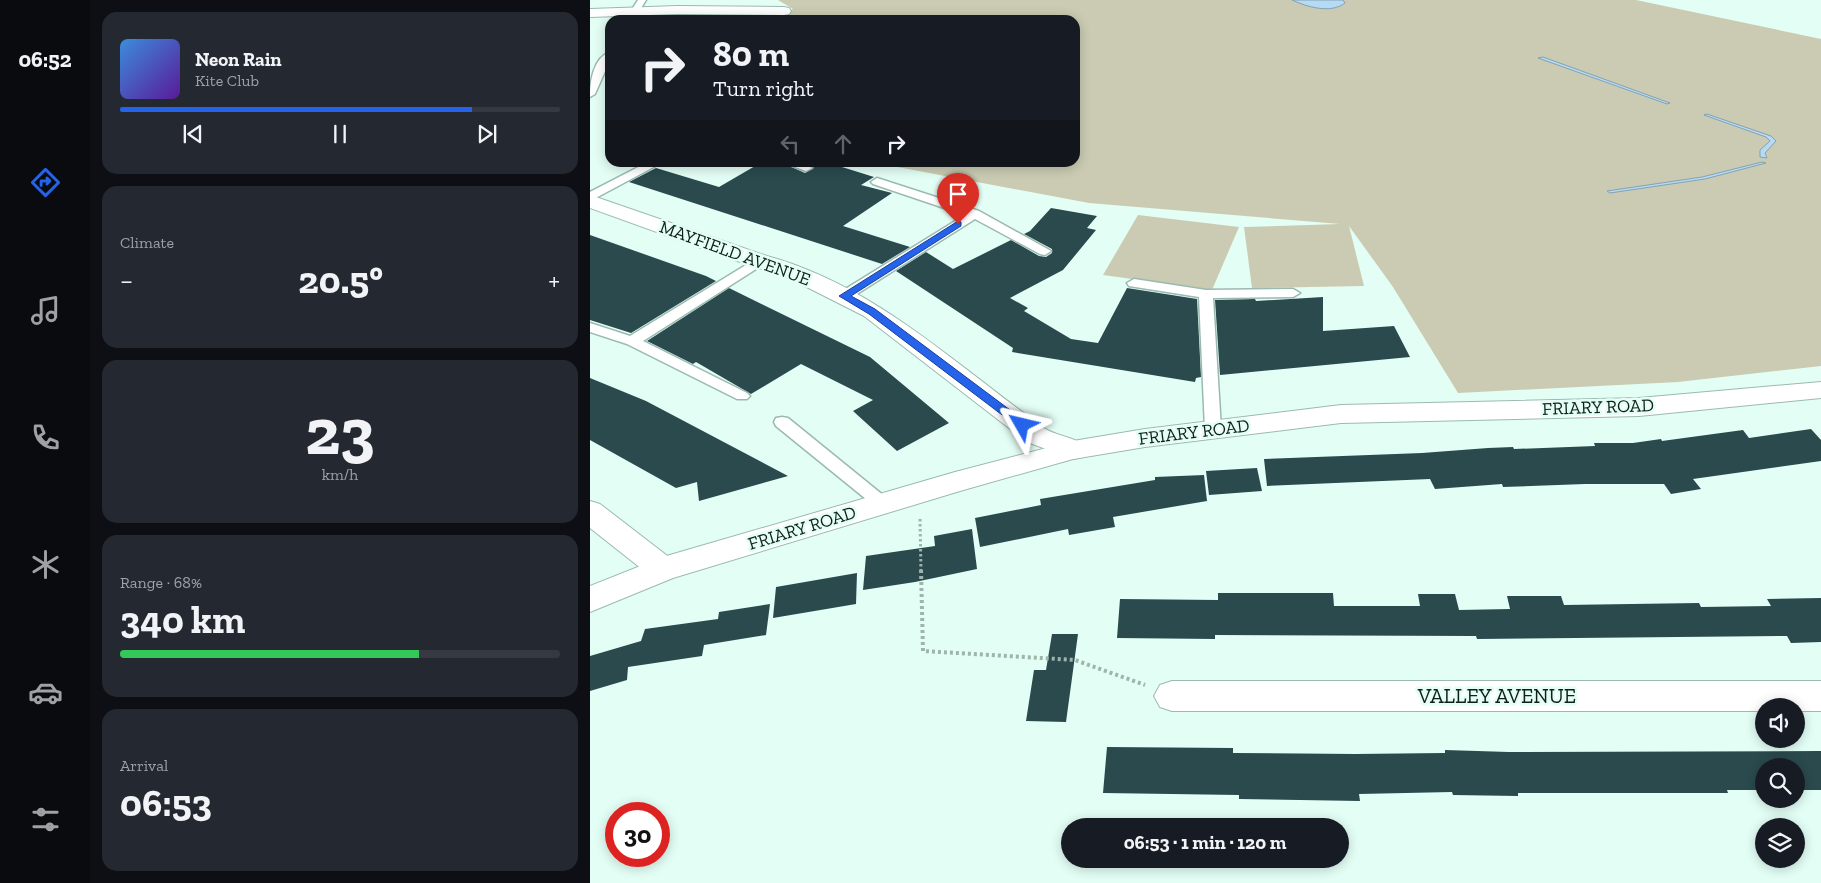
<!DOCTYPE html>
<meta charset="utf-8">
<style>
:root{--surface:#171b24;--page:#242831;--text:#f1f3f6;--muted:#9ea1a6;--line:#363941;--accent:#2563eb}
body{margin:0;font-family:"Zilla Slab",serif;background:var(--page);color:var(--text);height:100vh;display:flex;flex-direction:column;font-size:19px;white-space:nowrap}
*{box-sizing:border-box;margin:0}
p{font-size:16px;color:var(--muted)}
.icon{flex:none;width:28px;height:28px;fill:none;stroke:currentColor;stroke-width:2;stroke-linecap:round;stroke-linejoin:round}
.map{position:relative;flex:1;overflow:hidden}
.panel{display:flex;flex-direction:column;gap:12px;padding:12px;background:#0d0f14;width:500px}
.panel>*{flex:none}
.top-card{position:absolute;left:15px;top:15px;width:475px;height:152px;border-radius:15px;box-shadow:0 2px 12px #0003;background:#171b24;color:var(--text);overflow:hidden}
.controls{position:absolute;left:1165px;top:698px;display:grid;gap:10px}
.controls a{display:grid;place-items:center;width:50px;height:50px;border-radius:50%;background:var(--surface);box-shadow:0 2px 12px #0003;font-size:25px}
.speed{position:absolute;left:15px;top:802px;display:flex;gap:10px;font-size:25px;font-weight:700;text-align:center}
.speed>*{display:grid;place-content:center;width:65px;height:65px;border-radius:50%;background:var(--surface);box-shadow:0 2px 12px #0003;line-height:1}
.speed .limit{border:8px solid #d22;background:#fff;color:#111}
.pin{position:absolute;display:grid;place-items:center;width:42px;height:42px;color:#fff;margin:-51px -21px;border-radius:50% 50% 50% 0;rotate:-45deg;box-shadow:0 0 5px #0007}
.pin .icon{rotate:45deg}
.me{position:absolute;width:55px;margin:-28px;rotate:307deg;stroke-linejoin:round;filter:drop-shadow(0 0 4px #0008)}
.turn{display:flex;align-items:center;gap:18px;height:105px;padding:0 25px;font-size:22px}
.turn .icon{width:65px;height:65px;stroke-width:2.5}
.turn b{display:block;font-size:35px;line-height:42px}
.lanes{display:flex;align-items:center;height:48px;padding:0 25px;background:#0003;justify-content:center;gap:25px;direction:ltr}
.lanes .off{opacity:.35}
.big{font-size:38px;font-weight:800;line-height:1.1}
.panel .widget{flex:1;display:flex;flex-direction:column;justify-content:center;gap:8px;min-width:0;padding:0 18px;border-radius:15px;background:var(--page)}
.panel .dial{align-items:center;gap:0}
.dial b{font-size:65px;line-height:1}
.song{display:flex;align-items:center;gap:15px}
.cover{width:60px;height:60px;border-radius:8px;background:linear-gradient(135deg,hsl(210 70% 55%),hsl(270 70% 35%))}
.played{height:5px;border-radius:2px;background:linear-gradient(90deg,var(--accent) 80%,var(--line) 80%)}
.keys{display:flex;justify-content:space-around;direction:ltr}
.heat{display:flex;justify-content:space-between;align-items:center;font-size:28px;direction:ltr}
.charge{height:8px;border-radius:4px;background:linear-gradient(90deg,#34c759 68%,var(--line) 0)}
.trip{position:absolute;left:471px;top:818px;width:288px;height:50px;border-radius:25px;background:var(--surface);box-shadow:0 2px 12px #0003;font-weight:800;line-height:50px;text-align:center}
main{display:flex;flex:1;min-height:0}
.tab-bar{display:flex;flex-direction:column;width:90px;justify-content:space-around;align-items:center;background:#090b0e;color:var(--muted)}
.tab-bar .icon{width:35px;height:35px}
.tab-bar .selected{color:var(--accent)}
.tab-bar b{font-size:22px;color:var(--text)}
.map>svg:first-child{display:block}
.green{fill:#cacbb2}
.water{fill:#b4daf4;stroke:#83a2b3}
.building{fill:#2a4a4e}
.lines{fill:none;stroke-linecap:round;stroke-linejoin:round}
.lane-casing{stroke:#9abab0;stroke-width:3}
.street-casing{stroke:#9abab0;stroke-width:2}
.secondary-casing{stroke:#9abab0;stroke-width:2}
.path-far1{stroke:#9eb4ad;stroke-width:3;stroke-dasharray:2.5 2.5;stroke-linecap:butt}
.path{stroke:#9eb4ad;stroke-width:4;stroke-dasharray:3 3;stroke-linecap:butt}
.lane{fill:#fff;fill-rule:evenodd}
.street{fill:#fff;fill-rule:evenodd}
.secondary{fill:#fff;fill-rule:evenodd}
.route{fill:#2563eb;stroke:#184099}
.labels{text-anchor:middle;stroke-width:5;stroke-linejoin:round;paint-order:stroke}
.street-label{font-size:18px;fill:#111e1a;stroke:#e3fef5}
.near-street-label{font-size:21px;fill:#111e1a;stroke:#e3fef5}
</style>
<main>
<nav class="tab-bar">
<b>06:52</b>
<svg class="icon selected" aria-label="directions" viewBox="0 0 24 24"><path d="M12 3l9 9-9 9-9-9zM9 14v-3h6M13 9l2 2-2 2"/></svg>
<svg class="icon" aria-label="music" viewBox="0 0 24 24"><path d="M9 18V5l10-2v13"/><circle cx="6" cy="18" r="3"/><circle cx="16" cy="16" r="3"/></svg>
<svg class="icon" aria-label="phone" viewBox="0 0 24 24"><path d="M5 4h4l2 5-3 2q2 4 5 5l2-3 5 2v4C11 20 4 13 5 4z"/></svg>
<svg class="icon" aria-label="climate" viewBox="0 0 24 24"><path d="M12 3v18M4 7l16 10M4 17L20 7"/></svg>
<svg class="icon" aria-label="car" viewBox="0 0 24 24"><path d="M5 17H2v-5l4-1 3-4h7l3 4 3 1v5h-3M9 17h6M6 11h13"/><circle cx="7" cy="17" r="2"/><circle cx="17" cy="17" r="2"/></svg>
<svg class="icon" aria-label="filters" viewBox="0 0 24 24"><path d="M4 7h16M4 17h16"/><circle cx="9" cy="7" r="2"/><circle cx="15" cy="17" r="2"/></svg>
</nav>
<section class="panel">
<div class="widget">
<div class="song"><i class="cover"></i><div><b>Neon Rain</b><p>Kite Club</p></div></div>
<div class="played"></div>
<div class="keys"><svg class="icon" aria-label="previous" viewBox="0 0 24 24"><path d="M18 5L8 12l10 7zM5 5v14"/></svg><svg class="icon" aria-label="pause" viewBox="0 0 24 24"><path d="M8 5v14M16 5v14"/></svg><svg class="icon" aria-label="next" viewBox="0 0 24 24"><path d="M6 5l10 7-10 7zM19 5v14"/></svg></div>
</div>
<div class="widget"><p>Climate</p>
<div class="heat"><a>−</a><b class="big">20.5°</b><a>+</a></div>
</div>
<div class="widget dial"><b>23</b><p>km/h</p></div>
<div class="widget"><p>Range · 68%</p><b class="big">340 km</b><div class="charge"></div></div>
<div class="widget"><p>Arrival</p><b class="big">06:53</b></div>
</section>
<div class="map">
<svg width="1231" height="883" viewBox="0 0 1231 883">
<rect width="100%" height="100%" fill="#e3fef5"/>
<path class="green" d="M188,0h858l185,39v327l-143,16 -220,11 -65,-106 -44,-61 15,60 -112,2 -8,-61 96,-3 -251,-21 -213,-40 199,-1v-142h-305l23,-11z
M548,215l101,12 -27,63 -109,-15z"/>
<path class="water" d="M702,0h51l2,3c-14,11 -38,4 -53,-3z
M953,57l127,46 -3,1 -129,-46z
M1117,114l64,22 5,5 -11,12 2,5 -7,-1v-7l10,-9 -4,-4 -62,-22z
M1172,162l4,1 -61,16 -95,14 -3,-2 95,-14z"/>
<path class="building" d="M172,162h18l25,11 9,-6 -9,-5h21l48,15 -13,8 31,8 -49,33 67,21 -28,17 -253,-82 27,-14 63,19z
M461,208l46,8 -10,12 9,2 -33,40 -53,28 18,10 -4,3 47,28 27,4 29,-55 70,11 4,78 -5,1 -1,4 -183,-30 1,-4 -117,-77 30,-19 27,17 58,-29 28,16 7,1 6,-4v-4l-28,-15 6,-3z
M0,235l116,41 10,5 -85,52 -41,-13z
M139,288l141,69 79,66 -52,28 -44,-40 20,-11 -72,-36 -50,30 -55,-32 -3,2 -46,-23z
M733,297v34l71,-5 16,31 -190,18 -5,-75 40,-1 1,2z
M0,378l56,23 142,75 -89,25 -2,-19 -21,6 -86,-48z
M1221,429l10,11v21l-128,18 8,10 -30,5 -7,-10h-79l-82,3 -1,-3 -67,5 -5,-10 -163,7 -3,-27 158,-6 66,-5 25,-1 1,2 81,-3 -1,-3h39l28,-4 1,2 81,-11 6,8z
M667,468l5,23 -53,4 -3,-24z
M614,475l3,26 -94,16 2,10 -46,8 -1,-6 -88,18 -5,-29 66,-13 -1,-6 115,-19v-3z
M382,529l5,40 -62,13 -52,8 3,-34 69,-10 -1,-10z
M267,573l-1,31 -83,14 3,-31z
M628,593h115l1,13h86l-2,-12h37l4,16 51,-1 -3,-13h54l3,9 135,-2 2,4 70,-1 -4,-7 54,-1v44l-30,1 -4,-7 -310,3 -1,-3 -261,-1v4l-98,-1 3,-39 98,1z
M180,604l-4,31 -62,10 -2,11 -74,11 -1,13 -37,11v-35l51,-15 4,-12 73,-10 1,-7z
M462,634h26l-12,88 -40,-1 8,-51h12z
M517,747l126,1v5l122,1 90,-1v-3l64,2 312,-1v39h-25v-24h-32v24h-37l1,3h-210v3l-65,-1 -1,-3 -93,2 1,7 -121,-2v-4l-136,-2z"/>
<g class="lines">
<g class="lane-casing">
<path id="lane" d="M48,0h8l-8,13h-6l-1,-2z
M20,52v8l-15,34 -5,3c0,-15 3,-39 20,-45z
M58,162h15l-73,39v-9z
M192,162h18l12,6 -6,3z
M287,178l102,33 72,40 -6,4 -5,-1 -65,-35 -126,80h-10l-2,-3 2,-3 126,-78 -92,-31 -2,-2z
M169,257l5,1 2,3 -2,3 -121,77 104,52 3,3 -3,3h-10l-110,-55 -37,-12v-9l40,13z
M544,279l72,11 87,-1 7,4 -7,4 -80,1 8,131 -2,4 -6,1 -6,-1 -2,-4 -6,-132 -70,-11 -2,-3z
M192,417l6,1 101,82 3,4 -3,4 -6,2 -6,-2 -101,-82 -2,-4 2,-4z"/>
</g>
<g class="street-casing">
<path id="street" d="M87,6l107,1 5,1 2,3 -2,3 -5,1 -107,-1 -87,3v-8z
M0,195l177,61c107,29 189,109 277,172 13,9 34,8 43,22l-4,7 -10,2 -46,-17 -163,-126 -83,-42 -30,-8 -161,-58z
M0,501l10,3 74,57 5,8 -5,8 -11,4 -11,-4 -62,-49z
M582,681h649v30h-25v-5h-32v5h-592l-12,-4 -6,-11 6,-11z"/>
</g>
<g class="secondary-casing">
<path id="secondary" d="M1231,382v16l-182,18 -298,7 -196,24 -72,12 -113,32 -287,87 -83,34v-26l73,-29 292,-85 118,-31 72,-12 196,-24 298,-7z"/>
</g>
<path class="path-far1" d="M330,519l1,52"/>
<path class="path" d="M331,570l2,81 152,9 70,25"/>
<use href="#lane" class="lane"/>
<use href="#street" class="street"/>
<use href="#secondary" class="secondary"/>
</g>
<path class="route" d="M368,221l3,1v4l-110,70 24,13 151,113 2,3 -2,2h-8l-149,-113 -30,-18z"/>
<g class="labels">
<g class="street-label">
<text transform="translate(145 253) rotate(20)" y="6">MAYFIELD AVENUE</text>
<text transform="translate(1008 407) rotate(-2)" y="6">FRIARY ROAD</text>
<text transform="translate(604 432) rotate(-7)" y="6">FRIARY ROAD</text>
<text transform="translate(212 528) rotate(-17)" y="6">FRIARY ROAD</text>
</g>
<g class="near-street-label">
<text x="907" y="703">VALLEY AVENUE</text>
</g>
</g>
</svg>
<div class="controls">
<a><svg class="icon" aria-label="sound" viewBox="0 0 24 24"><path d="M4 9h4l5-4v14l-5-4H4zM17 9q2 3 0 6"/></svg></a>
<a><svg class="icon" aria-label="search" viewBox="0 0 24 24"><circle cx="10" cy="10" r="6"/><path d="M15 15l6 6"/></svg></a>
<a><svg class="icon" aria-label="layers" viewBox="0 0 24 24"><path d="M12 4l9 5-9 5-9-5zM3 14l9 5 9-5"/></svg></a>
</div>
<div class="speed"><div class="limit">30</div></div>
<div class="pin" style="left:368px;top:224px;background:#d93025"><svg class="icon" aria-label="arrive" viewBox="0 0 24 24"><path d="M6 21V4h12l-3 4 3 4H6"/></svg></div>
<svg class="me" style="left:432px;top:425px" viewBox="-20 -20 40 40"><path d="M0-17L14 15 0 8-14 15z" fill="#2563eb" stroke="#fff" stroke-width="4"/></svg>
<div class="trip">06:53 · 1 min · 120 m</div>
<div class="top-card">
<div class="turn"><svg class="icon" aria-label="right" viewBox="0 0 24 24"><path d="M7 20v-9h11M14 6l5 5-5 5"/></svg><div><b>80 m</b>Turn right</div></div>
<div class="lanes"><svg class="icon off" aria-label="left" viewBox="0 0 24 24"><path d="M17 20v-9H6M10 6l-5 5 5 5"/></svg><svg class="icon off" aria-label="ahead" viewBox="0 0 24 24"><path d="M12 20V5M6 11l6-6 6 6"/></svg><svg class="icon" aria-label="right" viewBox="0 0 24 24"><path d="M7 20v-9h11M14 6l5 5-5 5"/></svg></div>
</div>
</div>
</main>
